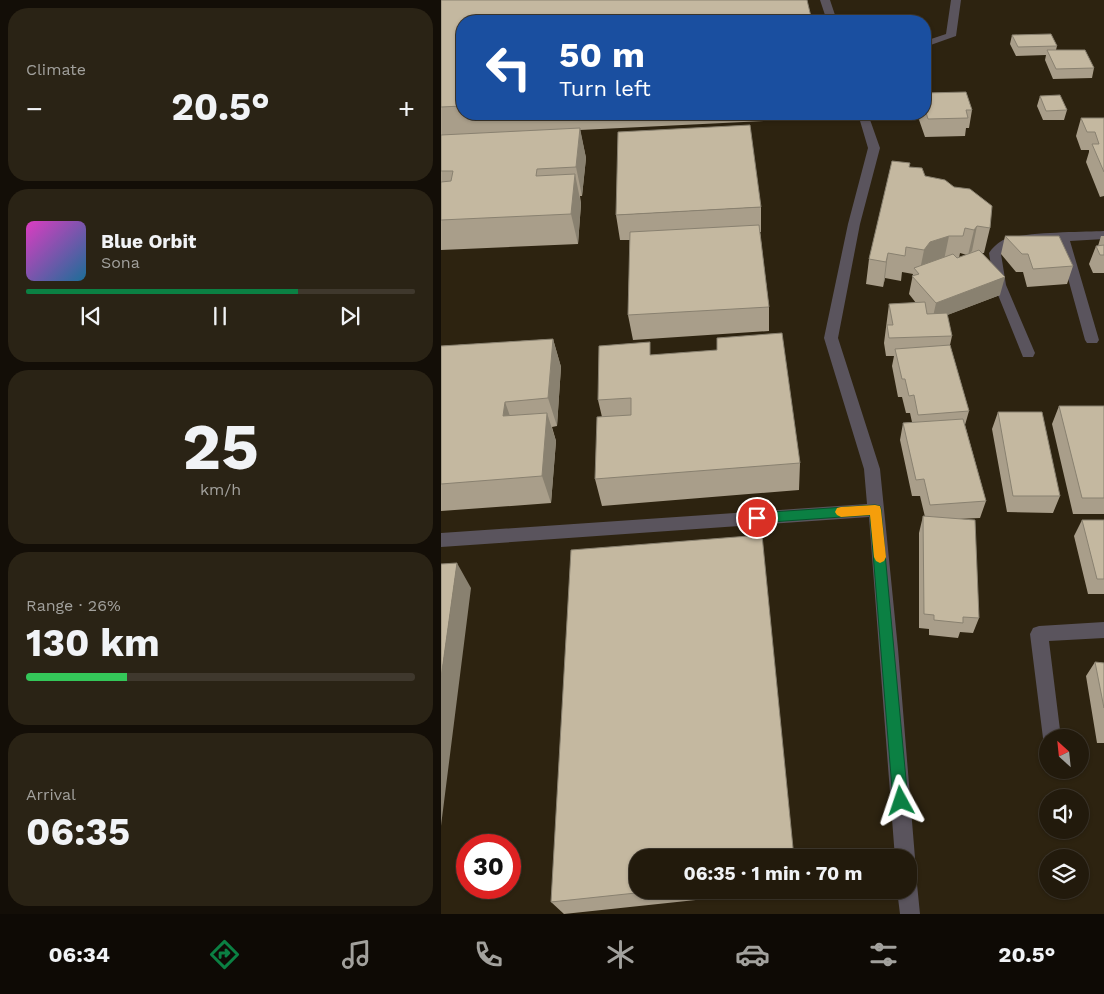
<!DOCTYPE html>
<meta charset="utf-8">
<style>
:root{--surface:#221a0c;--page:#2a2315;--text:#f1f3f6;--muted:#a2a19d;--line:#3f382d;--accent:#0b8043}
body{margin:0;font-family:"Work Sans",sans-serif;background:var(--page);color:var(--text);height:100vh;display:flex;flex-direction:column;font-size:19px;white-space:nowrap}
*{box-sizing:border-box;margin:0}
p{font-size:16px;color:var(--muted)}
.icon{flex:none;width:28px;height:28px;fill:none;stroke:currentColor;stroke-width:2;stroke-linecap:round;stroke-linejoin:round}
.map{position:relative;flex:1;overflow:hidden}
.sheet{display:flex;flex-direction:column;gap:8px;padding:8px;background:#130e07;width:441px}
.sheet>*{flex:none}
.banner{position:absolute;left:15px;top:15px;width:475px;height:105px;border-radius:20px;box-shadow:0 1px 4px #0004,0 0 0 1px var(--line);background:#1a4fa0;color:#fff;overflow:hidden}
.needle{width:32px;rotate:333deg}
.fabs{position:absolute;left:598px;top:729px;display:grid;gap:10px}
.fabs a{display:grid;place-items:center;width:50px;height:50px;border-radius:50%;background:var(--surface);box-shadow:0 1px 4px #0004,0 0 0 1px var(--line);font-size:25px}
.speed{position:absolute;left:15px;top:834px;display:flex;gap:10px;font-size:25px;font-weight:700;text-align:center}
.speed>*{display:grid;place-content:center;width:65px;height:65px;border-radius:50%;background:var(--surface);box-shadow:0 1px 4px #0004,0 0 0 1px var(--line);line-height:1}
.speed .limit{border:8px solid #d22;background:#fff;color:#111}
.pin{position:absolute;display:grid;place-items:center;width:42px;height:42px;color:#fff;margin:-21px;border:2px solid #fff;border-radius:50%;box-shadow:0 1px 5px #0007}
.me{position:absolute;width:55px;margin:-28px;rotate:355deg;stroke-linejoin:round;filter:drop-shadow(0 0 4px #0008)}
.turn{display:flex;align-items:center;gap:18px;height:105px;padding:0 20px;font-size:22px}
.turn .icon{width:65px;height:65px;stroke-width:2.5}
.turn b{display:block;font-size:35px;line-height:42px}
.big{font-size:38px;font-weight:700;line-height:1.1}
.sheet .widget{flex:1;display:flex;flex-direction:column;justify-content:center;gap:8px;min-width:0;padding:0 18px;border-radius:20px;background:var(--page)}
.sheet .dial{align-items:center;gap:0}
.dial b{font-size:65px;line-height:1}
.song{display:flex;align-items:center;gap:15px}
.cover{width:60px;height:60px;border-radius:8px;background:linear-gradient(135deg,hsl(310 70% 55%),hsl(200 70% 35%))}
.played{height:5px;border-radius:2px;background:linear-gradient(90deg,var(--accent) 70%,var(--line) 70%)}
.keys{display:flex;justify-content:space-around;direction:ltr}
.heat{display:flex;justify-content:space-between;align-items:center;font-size:28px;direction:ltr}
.charge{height:8px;border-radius:4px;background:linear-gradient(90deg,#34c759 26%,var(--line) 0)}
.trip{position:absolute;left:188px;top:849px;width:288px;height:50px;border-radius:20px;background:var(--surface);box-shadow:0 1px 4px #0004,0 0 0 1px var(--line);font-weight:700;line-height:50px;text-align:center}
.tabs{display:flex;height:80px;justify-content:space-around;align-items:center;background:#0e0a05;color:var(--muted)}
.tabs .icon{width:35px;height:35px}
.tabs .on{color:var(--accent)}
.tabs b{font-size:22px;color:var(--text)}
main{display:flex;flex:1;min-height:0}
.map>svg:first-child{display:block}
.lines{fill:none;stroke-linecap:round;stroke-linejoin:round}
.street{fill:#5a545d;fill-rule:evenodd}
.wall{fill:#a99e8a;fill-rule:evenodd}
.shaded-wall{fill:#898170}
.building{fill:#c4b8a0;stroke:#898170}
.route{fill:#0b8043;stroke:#07532c}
.slow{fill:#f59e0b}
</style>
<main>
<section class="sheet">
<div class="widget"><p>Climate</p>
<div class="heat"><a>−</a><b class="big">20.5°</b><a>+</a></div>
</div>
<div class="widget">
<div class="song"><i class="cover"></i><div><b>Blue Orbit</b><p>Sona</p></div></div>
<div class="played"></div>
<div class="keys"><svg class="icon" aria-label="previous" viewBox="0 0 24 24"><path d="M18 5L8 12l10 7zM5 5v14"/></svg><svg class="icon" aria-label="pause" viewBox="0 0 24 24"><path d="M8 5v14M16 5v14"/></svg><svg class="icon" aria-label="next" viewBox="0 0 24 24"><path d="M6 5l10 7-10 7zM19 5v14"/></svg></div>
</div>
<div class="widget dial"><b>25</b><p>km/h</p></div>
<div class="widget"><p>Range · 26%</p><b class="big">130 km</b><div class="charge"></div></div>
<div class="widget"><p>Arrival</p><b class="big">06:35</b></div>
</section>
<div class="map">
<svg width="663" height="914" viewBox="0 0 663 914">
<rect width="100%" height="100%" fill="#2d2310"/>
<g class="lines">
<path class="street" d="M379,0h10l7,21h-10z
M510,0h10l-5,36 -31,11v-6l21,-7z
M417,114h10l12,34 -20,76 -22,114 42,131 18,180 17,209 -3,7 -5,2v-9h-12l-26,-341 -428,30v-14l426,-29 -3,-35 -40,-131 24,-114 20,-76z
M663,231v8l-34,2 29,99 -2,3h-10l-2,-3 -27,-98 -46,4 -11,8 5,31 29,68 -2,4h-10l-29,-72 -5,-32c3,-5 9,-10 14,-13 17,-8 79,-8 101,-9z
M663,622v16l-55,3 12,97h-14v7h-2l-2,-7 -13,-104 3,-6 6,-2z
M466,874l7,3 3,7 3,30h-20l-3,-24h10z"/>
</g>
<path class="wall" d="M0,0l21,21v93h363v4l-245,12 6,28 -4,38h-2l1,8 -3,40 -137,6z
M571,35l45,11 -1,4 38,18 -2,10 -39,1 -8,-19 1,-5 -30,1 -6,-12z
M484,93l47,17 -3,18h-3l-1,8 -40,1 -8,-23h8z
M599,96l27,14 -3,10h-21l-6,-14z
M640,118h23v78l-4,1 -14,-35 3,-10v-2h-8l-5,-14z
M468,167l16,9 65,52 -6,25h-3l19,42 -53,20 5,21 -2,9 19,66 -4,14 21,76 -6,17 -22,1 21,99 -6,15 -13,-1 -2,6 -29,-3v-6l-10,-1v-95l4,-17 2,1 -5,-21h-8l-12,-56 3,-17 9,-1 -2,-9h-4l-4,-16h-4l-6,-31 2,-10h-8l-2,-13 5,-39 27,-1 -7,-9 4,-20 -11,-2 -1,9 -16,-3 -2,9 -17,-3 3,-25zM519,253l7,2 -8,3z
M320,207v25h-1l9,75v24l-136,9 -5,-25 2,-75h-10l-4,-25z
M564,236l68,30 -6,18 -40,3 -4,-15h-7l-15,-18z
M660,236h3v37h-11l-4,-9 7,-18h2z
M112,339l8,28 -4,59 -5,1 4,14 -5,62 -110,8v-165z
M211,355l148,108 -1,27 -197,16 -7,-27 7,-62 -4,-17z
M618,406h45v108h-31l-21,-90z
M557,412l62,84 -7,17 -46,-1 -15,-83z
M641,520h22v74h-16l-14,-58z
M654,662l9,1v80h-7l-11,-67z
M196,890h154l-227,24 -13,-12z"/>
<path class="shaded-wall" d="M139,128l6,30 -4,38 -6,-29z
M134,174l6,30 -3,40 -7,-30z
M536,226l-5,25 -4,4 6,-25z
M508,236l-5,24 -25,15 5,-25 6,-8z
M447,253l-3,25 -2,9 3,-25z
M564,277l-5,18 -68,26 4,-18z
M112,339l8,28 -4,59 -9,-28z
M64,402l10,28 -12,-14z
M106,413l9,28 -5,62 -9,-27z
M16,563l14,25 -30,238v-148z"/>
<path class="building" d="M0,0h366l5,21h-350v85l-21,1z
M610,34l6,12 -39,1 -6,-12z
M606,50h38l9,18 -38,1z
M525,92l6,18h-6l2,8 -40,1 -3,-10v-16z
M619,95l7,15 -21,1 -6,-15z
M640,118h23v54l-12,-28h7l-4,-12h-8z
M309,125l11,82 -145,8 2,-83z
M139,128l-4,39 -39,2 -1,7 39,-2 -4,40 -130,6v-38l10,-1 2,-10h-12v-36z
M451,161l18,2 -1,4 13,1 3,8 20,4 9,7 16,2 22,17 -2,22 -13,-2 -3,4 -9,-2 -2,8h-14l-19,6 -6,8 -18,-3 -1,9 -17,-3 -2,9 -17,-3z
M318,225l10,82 -141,8 2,-83z
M564,236h54l14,30 -40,3 -5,-15h-6z
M663,245v10h-4l-4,-9z
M538,250l26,27 -69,26 -24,-27 7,-2 -5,-6 39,-14 4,4z
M484,302l2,12 20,-1 5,23 -63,2 -2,-13h6l-4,-21z
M341,333l18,130 -205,16 2,-62 34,-2v-17l-33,2 1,-54 51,-4v13l67,-5v-12z
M112,339l-5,59 -43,4 -2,14 44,-3 -5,63 -101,8v-138z
M509,345l19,66 -51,4 -4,-20 -5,1 -4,-17h-3l-7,-30z
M618,406h45v92h-22z
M557,412h44l18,84h-47z
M522,419l23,82 -56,4 -6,-26 -8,1 -13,-57z
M482,516l52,4 4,98 -16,-1v6l-29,-3v-5l-10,-1z
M641,520h22v59h-7z
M321,535l32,323h-157v32h27l-113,12 20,-352z
M16,563l-16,115v-114z
M654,662l9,1v45z"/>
<path class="route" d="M434,505l5,1 1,4 27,291 -2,5 -5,2 -5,-2 -3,-5 -23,-286 -113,8 -4,-2 -2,-3 2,-4 4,-1z"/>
<path class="slow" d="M434,505l5,1 1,4 5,47 -2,4 -4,2 -4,-2 -2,-4 -4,-42 -29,2 -4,-2 -2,-3 2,-4 4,-1z"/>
</svg>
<div class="fabs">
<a><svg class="needle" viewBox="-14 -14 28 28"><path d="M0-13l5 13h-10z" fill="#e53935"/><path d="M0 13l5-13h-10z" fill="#a2a19d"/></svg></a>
<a><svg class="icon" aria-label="sound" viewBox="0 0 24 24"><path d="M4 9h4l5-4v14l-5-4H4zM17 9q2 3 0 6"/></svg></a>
<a><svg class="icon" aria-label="layers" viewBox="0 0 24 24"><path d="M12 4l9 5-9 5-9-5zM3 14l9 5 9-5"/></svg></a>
</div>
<div class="speed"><div class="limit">30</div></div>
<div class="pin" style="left:316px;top:518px;background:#d93025"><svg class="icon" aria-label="arrive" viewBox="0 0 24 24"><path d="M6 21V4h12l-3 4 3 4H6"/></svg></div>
<svg class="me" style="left:460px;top:801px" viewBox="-20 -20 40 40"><path d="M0-17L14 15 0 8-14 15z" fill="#0b8043" stroke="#fff" stroke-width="4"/></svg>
<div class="trip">06:35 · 1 min · 70 m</div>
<div class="banner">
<div class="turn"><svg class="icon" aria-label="left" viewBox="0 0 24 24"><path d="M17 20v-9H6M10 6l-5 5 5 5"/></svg><div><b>50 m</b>Turn left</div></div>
</div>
</div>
</main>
<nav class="tabs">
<b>06:34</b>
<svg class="icon on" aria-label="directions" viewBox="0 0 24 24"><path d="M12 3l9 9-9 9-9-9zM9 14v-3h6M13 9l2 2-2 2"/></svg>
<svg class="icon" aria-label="music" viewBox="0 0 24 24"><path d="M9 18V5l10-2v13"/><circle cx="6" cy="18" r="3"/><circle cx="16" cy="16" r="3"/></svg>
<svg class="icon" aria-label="phone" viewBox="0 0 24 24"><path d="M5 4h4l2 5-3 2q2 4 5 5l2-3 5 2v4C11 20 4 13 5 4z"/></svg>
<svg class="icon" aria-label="climate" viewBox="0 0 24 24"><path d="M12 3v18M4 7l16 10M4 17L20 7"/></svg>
<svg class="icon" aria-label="car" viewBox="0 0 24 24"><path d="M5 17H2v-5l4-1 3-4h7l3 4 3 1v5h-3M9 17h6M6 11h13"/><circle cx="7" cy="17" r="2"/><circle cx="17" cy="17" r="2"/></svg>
<svg class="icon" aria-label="filters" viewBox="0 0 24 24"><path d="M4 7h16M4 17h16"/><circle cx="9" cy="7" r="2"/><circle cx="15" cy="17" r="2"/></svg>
<b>20.5°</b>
</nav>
